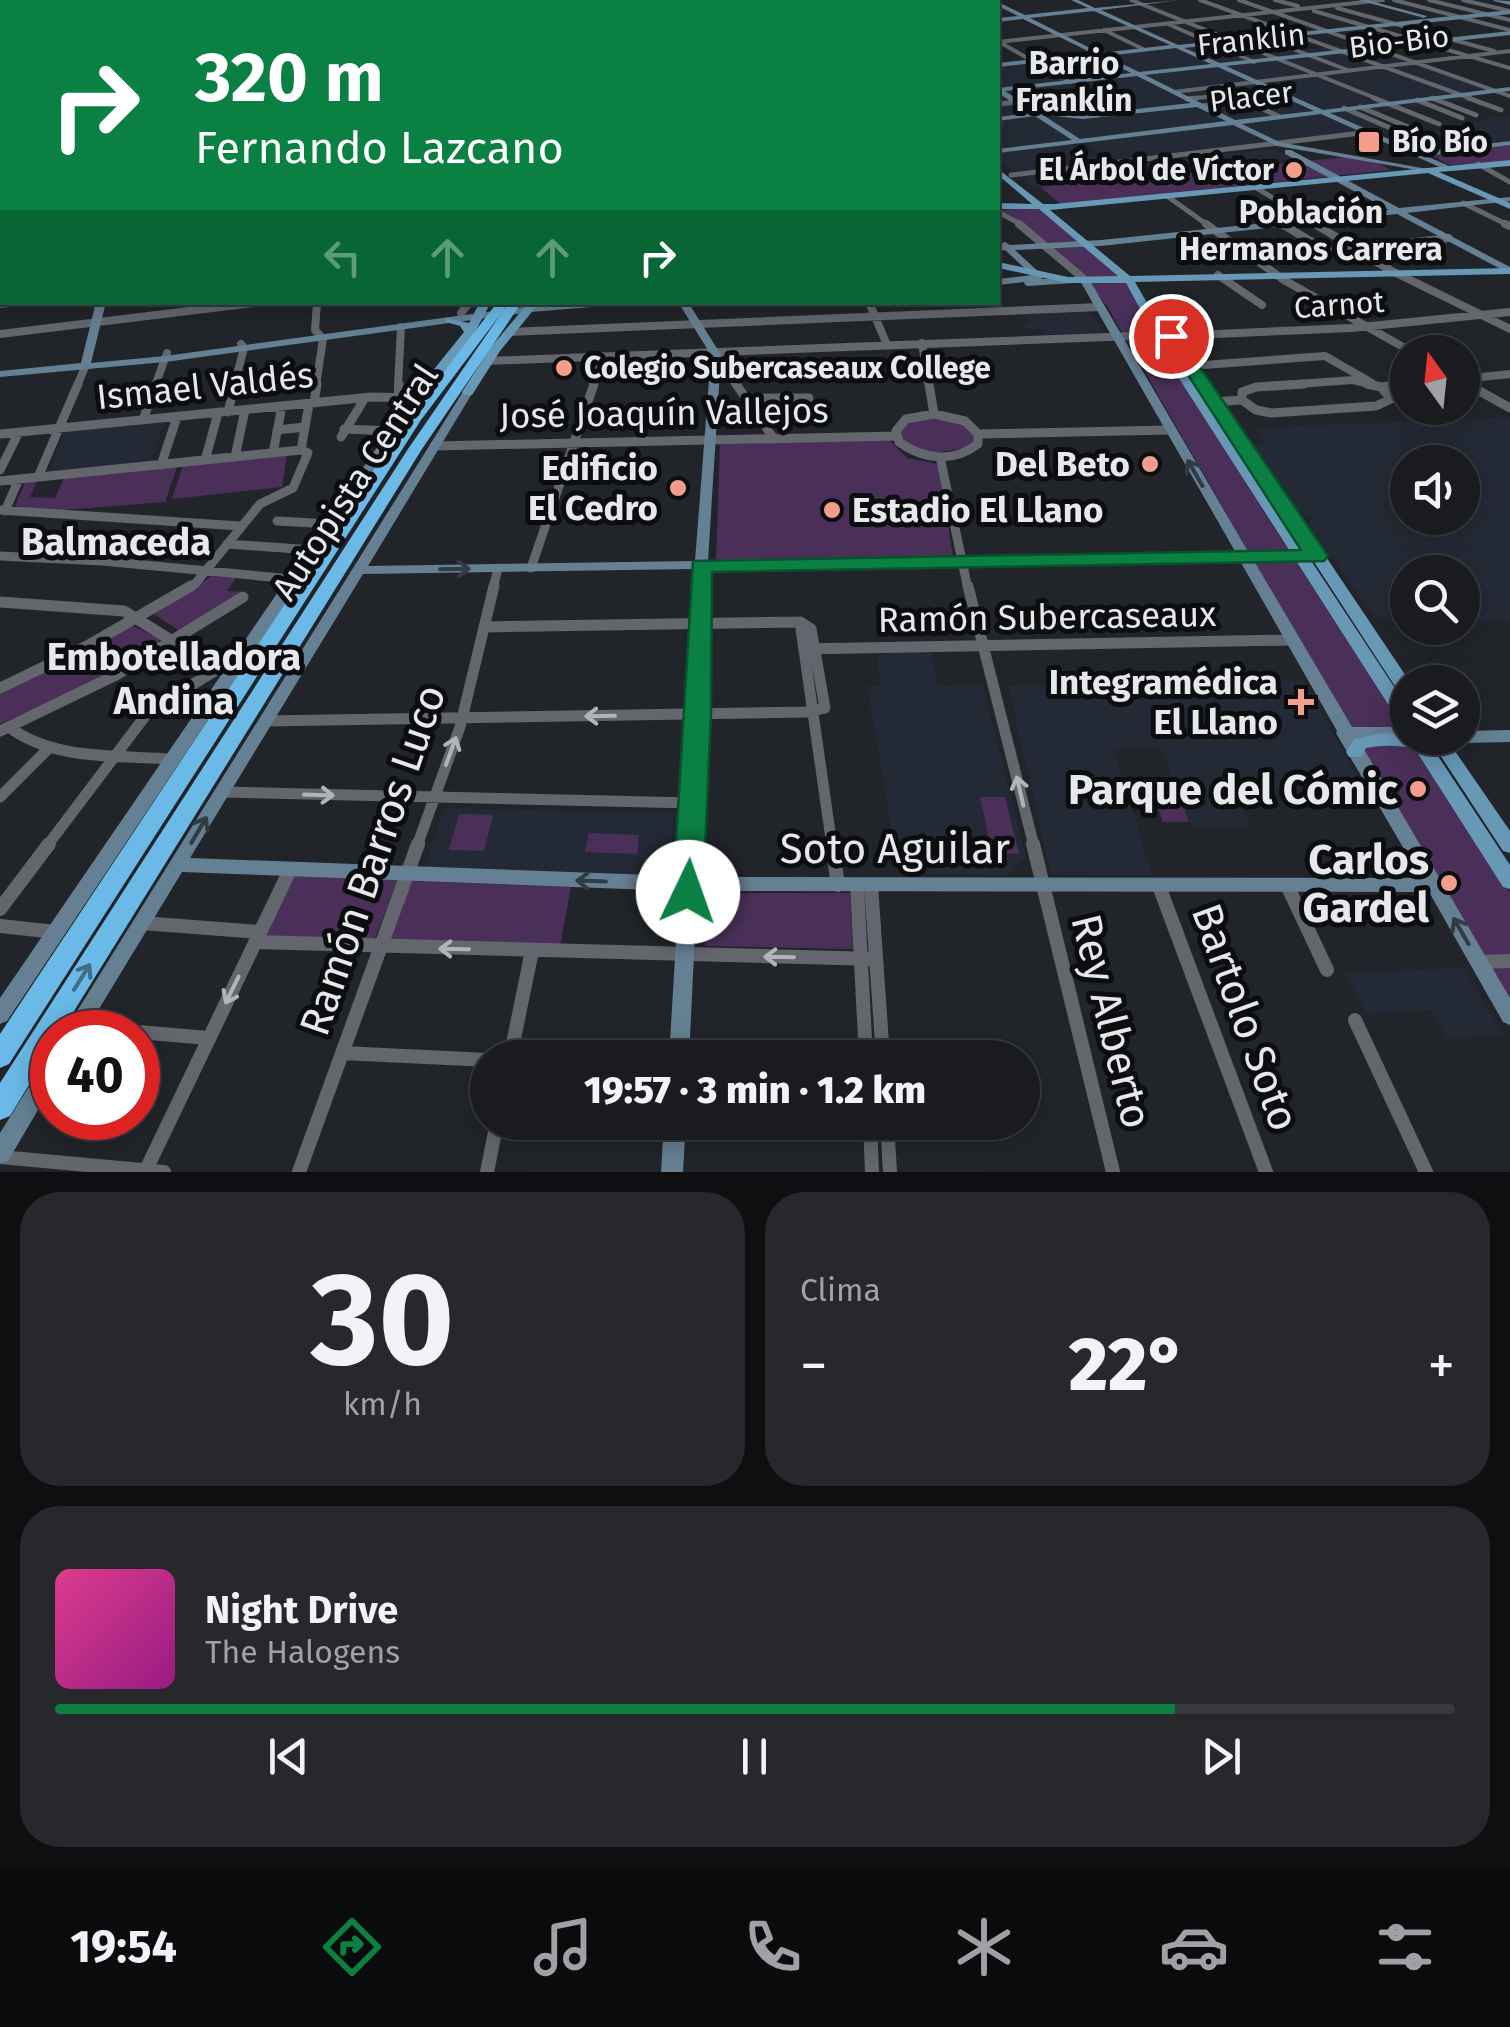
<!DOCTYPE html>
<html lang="es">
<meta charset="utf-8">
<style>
:root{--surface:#191b1f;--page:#26282c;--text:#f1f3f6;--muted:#9fa1a4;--line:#37393d;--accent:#0b8043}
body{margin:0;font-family:"Fira Sans",sans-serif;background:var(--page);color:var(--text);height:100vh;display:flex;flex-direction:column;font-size:38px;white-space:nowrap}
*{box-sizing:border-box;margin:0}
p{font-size:32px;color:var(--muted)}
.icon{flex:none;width:55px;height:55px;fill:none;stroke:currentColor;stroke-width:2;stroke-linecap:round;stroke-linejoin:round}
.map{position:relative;height:1172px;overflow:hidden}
.sheet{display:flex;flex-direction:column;gap:20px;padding:20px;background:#0e0f11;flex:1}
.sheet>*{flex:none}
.hud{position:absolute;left:0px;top:0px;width:1000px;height:305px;box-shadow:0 5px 25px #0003,0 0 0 2px var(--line);background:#0b8043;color:#fff;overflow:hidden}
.needle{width:65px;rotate:345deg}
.buttons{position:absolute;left:1390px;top:335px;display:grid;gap:20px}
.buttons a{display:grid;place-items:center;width:90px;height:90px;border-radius:50%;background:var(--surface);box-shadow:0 5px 25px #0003,0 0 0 2px var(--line);font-size:50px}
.speed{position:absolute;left:30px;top:1010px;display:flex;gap:20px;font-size:50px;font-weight:700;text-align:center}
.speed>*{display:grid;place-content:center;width:130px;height:130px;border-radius:50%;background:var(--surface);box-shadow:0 5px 25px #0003,0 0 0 2px var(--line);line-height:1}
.speed .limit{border:15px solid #d22;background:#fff;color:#111}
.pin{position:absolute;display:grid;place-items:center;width:85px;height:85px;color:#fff;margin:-42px;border:5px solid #fff;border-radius:50%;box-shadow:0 2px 10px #0007}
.me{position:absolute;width:110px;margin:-55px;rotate:3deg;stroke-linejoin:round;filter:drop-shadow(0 0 8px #0008)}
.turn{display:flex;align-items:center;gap:35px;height:210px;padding:0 30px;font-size:45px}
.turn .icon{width:130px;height:130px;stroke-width:2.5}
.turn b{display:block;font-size:70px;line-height:85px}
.lanes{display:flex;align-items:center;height:95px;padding:0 30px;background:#0003;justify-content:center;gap:50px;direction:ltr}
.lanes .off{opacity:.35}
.big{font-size:75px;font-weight:800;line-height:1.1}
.sheet .widget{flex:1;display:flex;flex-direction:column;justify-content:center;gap:15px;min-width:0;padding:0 35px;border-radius:40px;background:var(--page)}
.sheet .dial{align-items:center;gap:0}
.dial b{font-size:130px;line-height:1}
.song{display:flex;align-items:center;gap:30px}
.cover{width:120px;height:120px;border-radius:15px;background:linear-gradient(135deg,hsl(330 70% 55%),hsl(310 70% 35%))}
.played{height:10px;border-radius:5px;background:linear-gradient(90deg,var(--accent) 80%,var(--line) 80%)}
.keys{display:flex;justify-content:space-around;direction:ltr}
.heat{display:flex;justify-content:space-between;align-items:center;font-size:55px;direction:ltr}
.sheet .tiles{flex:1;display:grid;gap:20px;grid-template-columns:1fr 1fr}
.widget:last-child{grid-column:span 2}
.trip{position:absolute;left:470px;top:1040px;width:570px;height:100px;border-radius:50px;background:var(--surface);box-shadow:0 5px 25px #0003,0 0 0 2px var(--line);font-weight:800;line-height:100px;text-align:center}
.tab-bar{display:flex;height:160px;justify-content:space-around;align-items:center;background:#0a0b0c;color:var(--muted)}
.tab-bar .icon{width:70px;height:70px}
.tab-bar .current{color:var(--accent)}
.tab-bar b{font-size:45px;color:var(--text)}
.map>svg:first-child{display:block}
.built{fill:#242a35;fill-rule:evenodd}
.green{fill:#4a3058}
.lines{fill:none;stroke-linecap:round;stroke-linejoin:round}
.street-far5{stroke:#63676d;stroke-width:4}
.street-far4{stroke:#63676d;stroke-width:5}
.street-far3{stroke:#63676d;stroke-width:8}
.street-far2{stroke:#63676d;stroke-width:9}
.street-far1{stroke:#63676d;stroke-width:11}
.street{stroke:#63676d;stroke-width:14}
.secondary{fill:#658092;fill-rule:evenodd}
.primary{fill:#6798b6;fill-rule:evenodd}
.highway{fill:#6ab9e7;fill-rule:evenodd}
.oneway{stroke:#303b43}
.oneway2{stroke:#b2b4b9}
.oneway3{stroke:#406c86}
.route{fill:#0b8043;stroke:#07532c;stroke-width:2.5}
.poi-dot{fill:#f59d8d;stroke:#0c0d0f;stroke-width:4}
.labels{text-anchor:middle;stroke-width:10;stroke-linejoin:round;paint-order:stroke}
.far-street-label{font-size:30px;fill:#e6e8ec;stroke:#0c0d0f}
.far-poi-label{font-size:30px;font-weight:bold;fill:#e6e8ec;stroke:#0c0d0f;text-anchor:start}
.far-neighbourhood-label{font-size:32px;font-weight:bold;fill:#e6e8ec;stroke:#0c0d0f}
.street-label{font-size:35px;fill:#e6e8ec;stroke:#0c0d0f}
.poi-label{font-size:35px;font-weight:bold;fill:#e6e8ec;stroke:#0c0d0f;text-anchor:end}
.neighbourhood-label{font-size:38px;font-weight:bold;fill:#e6e8ec;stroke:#0c0d0f}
.near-poi-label{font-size:42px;font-weight:bold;fill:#e6e8ec;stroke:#0c0d0f;text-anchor:end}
.near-street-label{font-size:42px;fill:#e6e8ec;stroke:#0c0d0f}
</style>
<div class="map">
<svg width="1510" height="1172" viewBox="0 0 1510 1172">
<rect width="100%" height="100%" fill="#212429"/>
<path class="built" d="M1210,44l26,12 124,-12 129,46 -31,4 14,6 -114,15 39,17 -25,3 -8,-3 -248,29 -36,-22 -82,10v-84z
M1510,114v27l-96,12 -31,-14 58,-8z
M1072,143l31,20 -89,9 -16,-12v-8z
M1275,149l23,12 -264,26 -15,-10z
M1088,309l17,24 -62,2 -3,-6h-14l-3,-5 7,-1 -6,-11z
M1510,417v205l-47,-1 -1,-49h-54l-1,48 -32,-1 -66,-95 3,-7 -23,-10 -42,-63 17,-1 -9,-15zM1408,462h54v56h-54z
M164,421l-13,41 -103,11 17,-41z
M931,649l6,37 46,-1 43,172 -17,18 -110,-2 -32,-187h13l-3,-35z
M1303,680l60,106 -128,4 16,37 -59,1 -31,-79h-47l38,126h-101l-43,-189z
M445,808l229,5 -5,64 -245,-9z
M1464,968l40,69 -57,1 -16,-28 -65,4 -21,-41z"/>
<path class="green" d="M1510,145v17l-61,3 -19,-11z
M1347,157l25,3 19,10 -330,34 -21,-17z
M1007,209h34l83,70 33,61 112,180 241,372v114l-403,-700c-31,-40 -63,-70 -108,-94z
M929,417l36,6 10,15 -3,9 -46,7 -23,-11 -3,-10 9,-11z
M889,440l18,18 31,6 15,92 -237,4 4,-116z
M287,454l-5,33 -110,12 11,-34z
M177,467l-12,35 -115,9 -35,-5 10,-24 12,-1 -7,16 25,1 9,-20z
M212,576l24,2 -9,13 14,1 -61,39 -28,-18z
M131,625l29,14 -3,7 -62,35 -95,43v-33z
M1150,784h25l14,38h-26z
M980,797h25l14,57 -27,-1z
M459,814l34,1 -9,36 -35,-1z
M589,833l50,2 -2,19 -52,-2z
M290,873l109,4 -28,71 -113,-9z
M410,881l161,6 -11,59 -171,-2z
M706,893h144l3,56 -148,-3z"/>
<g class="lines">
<path class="street-far5" d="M719,0l4,2
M922,0l5,2
M1131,0l249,100
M1200,0l275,100
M1239,0l271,96
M1275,0l23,6
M1394,0l116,30
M1429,0l81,20
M1463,0l47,11
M0,2l32,-2
M444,2l28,-2
M619,2l27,-2
M1337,8l157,43
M1314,11l196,57
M1168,24l86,38
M1104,30l39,19
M1262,37l88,34
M998,42l385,-42
M1001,43l69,39
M1174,92l336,-41
M1432,98l6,2
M1187,99l84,-9"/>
<path class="street-far4" d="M1374,98l65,26
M1432,98l44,17
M1468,98l33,12
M1187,99l10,-1
M1417,100l45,18
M998,104l20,-2
M1201,106l46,-4 31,14
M1360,107l53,22
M1344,108l51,22
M1478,164l32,18
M1011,175l350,-42
M1255,187l64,39
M1167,196l42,30
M1463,203l47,23
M998,212l26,14
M1281,223l5,3"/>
<path class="street-far3" d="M1019,224l65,55
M1206,224l78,56 128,72
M1282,224l40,24 26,-3
M1315,224l75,46 120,59
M1505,224l5,2
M1357,249l92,-11
M1218,275l44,30
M869,302l18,43
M0,304l17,-2
M461,313l9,-11
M509,332l591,-25
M0,334l262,-32
M1171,336l180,-8 159,-16
M922,343l7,43
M716,355l21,31
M487,361l672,-26
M1190,366l135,-10 47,27
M1462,379l48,-5
M1462,381l9,5
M77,386l8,-19
M155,386l12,-33
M234,386l10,-38 -3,-4
M316,386l7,-47 -8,-9 2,-28
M398,386l3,-59
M593,386l10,-30
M1269,386l84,-6 24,6
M1389,386l19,-2"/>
<path class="street-far2" d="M736,384l38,55
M929,384l5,30
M1367,384l14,3 27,-3
M1467,384l43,24
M398,397l1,-13
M746,398h63
M1242,400v-8l14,-5 48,-3
M1242,400l14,10 15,3 105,-7 15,-7 -10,-12
M1213,402l29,-2
M314,403l3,-19
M228,412l7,-28
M934,414l31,7 13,13v10c-25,19 -54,16 -79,-2l-3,-11 10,-12z
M143,420l13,-36
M344,429l49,2
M277,430l28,-3
M0,434l371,-37 45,1
M978,434l192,-4
M341,437l24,-39
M434,446l462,-10
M301,450l8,-46
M273,453l9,-47
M206,457l12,-44
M235,457l10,-47
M940,457l28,132
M161,465l16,-48
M0,470l19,-38
M38,477l40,-93
M0,481l301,-31 7,3 -15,35 -33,16 -65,80 -9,5
M0,510l240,16
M5,511l14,-32
M277,521l54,3
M227,544l86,6
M0,556l102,5 190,18
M531,568l63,-184
M493,589l5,-21"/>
<path class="street-far1" d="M968,586l66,260
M0,602l124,9 50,31
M800,622l32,224
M804,649l487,-9
M0,688l87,-42 104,-60
M265,721l541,-9 19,-4 -14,-79 -11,-7 -316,5
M9,727c45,34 109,28 163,32
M0,731l116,-56 127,-78
M222,792l472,11
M0,797l49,-49
M47,846l102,-135 92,-56
M417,846l43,-119 34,-141"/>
<path class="street" d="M832,844l6,41
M1033,844l80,328
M857,885l9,173
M871,885l12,173
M1287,885l40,85
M1159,886l107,286
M0,909l49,-65
M142,923l118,9
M0,926l56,6
M255,942l621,17
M1479,962l31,-1
M1355,1020l71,152
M78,1027l131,11
M342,1053l146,7
M510,1058l22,-107
M870,1122l2,50
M887,1122l3,50
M0,1157l164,15
M145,1172l145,-302
M299,1172l119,-328
M487,1172l10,-50"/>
<path class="secondary" d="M469,0h6l2,2h-6z
M581,0h7l2,2h-6z
M1071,0h7l17,8 85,-8 -79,10 77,35 332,-35v4l-326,34 36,15 290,-32v4l-284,31 97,44 187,-23v4l-180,22 88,39 92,-11v4l-84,11 21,9 1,2 -4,2 -123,-55 -79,10 37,18 148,27 -4,2 -146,-25 -44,-21 -235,28v-4l74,-9 -37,-24 -37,5v-4l31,-4 -31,-20v-5l133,-15 -33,-17 -100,11v-4l94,-10 -69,-34 -25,3v-4l20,-2 -20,-10v-4l27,13 63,-7zM1094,11l76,34 -70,8 -70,-35zM1176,48l35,16 -72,8 -33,-16zM1218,67l96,44 -79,9 -90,-45zM1137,76l54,27 -108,12 -46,-3 -32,-21zM1197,107l29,14 -146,18 -37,-24 40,4z
M1358,0h9l60,16 -3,2z
M1493,0l17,1v4l-16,-4z
M2,85v7l-2,1v-7z
M0,105h2v4h-2z
M1285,150h6l108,58 111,-11v4l-103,12 103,54v7l-113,-60 -296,32 -86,4 27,25 2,2 -3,2 32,-2 5,3 -5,3 -45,3 -3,-1 -1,-3 -26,3v-6l34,-4 -27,-25 -7,1v-6l7,-3 5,3 91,-5 288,-30 -104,-56z
M0,181h2v4h-2z
M0,243h2v6h-2z
M1081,277l8,2 160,274 62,-1 7,4 -7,4 -57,1 98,166h56v11h4l-4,1h-50l152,259v27l-7,-3 -74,-130 -732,-1 -8,167h-20l10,-167 -497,-19 -97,160h-21l400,-642 4,-1 5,3 -105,174 327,-5 16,-206 -33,-53h10l33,53 -13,206 528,-8 -157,-274zM1240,561l97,170 -1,2 85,145 -723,-1 8,-163 2,-145zM694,569l-4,145 -10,162 -490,-18 173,-284z
M96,302h10l-15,61 74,-7 366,-50 44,-4h45l-4,3 -85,7 -366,50 -165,15v-6l81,-8z
M414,399l6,3 -413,619 -7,3v-26l408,-596z
M1510,730v12l-48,1 -6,-2 -2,-3h8v-7z
M52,1058v28l-44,75 -8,3v-31l45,-72z
M664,1122h22l-3,50h-22z"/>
<path class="primary" d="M380,0h6l1,2h-6z
M410,0h6l1,2h-6z
M677,0h7l2,2h-6z
M0,108h2v4h-2z
M1510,160v6l-71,6 71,31v6l-82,-36 -378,37 80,66 380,-8v6l-375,8 22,38 5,-3 5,3 243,362h-2v17l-6,-2 -243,-373 24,42 225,342v20l-6,-2 -231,-360 -45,-83h-58l-70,-15v-6l70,15 50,-1 -79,-67h-41v-6l34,1 -34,-29v-6l45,35h11z
M480,302h11l-17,32 -56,71h-8v-6l54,-67 -4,-6 -14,-4v-4l23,5z
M529,302h11l-40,49 -28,44h-8l-2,-3 29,-45z
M1383,733l24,2 1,3h18l84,127v24l-7,-2 -88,-138c-16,-4 -32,-4 -49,-1l-5,9h-12l-3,-5 8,-13z
M1429,738h17l64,93v22l-7,-2z"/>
<path class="highway" d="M386,0h6l1,2h-6z
M402,0h6l1,2h-6z
M0,262h2v6h-2z
M509,302h13l-100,147 -361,583h-9v15l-42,69 -10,4v-37l408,-634z
M496,304l10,3 -85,113 -412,644 -9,4v-34l408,-616z"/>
</g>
<defs><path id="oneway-shaft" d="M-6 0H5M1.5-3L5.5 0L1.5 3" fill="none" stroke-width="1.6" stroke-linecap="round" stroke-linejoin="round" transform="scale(2.5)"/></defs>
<g class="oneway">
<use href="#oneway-shaft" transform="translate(1195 473) rotate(-120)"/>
<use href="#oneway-shaft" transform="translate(455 569) rotate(-1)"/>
<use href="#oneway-shaft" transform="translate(199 830) rotate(-59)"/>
<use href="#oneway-shaft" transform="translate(591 881) rotate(-178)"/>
<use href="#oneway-shaft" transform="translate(1461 931) rotate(-120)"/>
</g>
<g class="oneway2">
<use href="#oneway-shaft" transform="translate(600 716) rotate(179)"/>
<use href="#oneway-shaft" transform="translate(451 751) rotate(-70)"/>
<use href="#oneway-shaft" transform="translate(1020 791) rotate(-103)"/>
<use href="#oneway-shaft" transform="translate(319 795) rotate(2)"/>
<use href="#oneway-shaft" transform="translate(454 949) rotate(-179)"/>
<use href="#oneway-shaft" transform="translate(779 957) rotate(-179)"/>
<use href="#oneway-shaft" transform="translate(232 990) rotate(116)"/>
</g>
<use class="oneway3" href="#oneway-shaft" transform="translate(82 977) rotate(-58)"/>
<path class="route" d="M1165,333h12l151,223 -4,5 -612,11 -1,142 -8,178 -4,8 -11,4 -10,-4 -5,-8 20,-331 608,-11 -138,-214z"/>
<g class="poi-dot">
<rect x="1357" y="130" width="24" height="24" rx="5"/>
<circle cx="1294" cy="170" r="10"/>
<circle cx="564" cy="368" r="10"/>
<circle cx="1150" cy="464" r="10"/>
<circle cx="678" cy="488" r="10"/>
<circle cx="832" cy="510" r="10"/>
<path d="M1296 687h10v10h10v10h-10v10h-10v-10h-10v-10h10z"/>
<circle cx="1418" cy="789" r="10"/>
<circle cx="1449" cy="883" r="10"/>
</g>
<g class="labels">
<g class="far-street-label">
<text transform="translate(1251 40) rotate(-6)" y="10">Franklin</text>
<text transform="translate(1399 42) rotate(-7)" y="10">Bio-Bio</text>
<text transform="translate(1251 97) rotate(-7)" y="10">Placer</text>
<text transform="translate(1339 305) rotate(-4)" y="10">Carnot</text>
</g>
<g class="far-poi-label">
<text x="1392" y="152">Bío Bío</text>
<text x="1274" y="180" text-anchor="end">El Árbol de Víctor</text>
<text x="584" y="378">Colegio Subercaseaux College</text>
</g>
<g class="far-neighbourhood-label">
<text x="1074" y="74">Barrio<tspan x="1074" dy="37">Franklin</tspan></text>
<text x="1311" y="223">Población<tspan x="1311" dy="37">Hermanos Carrera</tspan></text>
</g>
<g class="street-label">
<text transform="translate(205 386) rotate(-6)" y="12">Ismael Valdés</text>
<text transform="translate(664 413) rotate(-1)" y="12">José Joaquín Vallejos</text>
<text transform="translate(355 482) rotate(-57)" y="12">Autopista Central</text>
<text transform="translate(1047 617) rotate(-1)" y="12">Ramón Subercaseaux</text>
</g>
<g class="poi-label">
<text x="1130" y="476">Del Beto</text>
<text x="658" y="480">Edificio<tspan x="658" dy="40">El Cedro</tspan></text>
<text x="852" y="522" text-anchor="start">Estadio El Llano</text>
<text x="1278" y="694">Integramédica<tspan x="1278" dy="40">El Llano</tspan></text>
</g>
<g class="neighbourhood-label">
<text x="116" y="555">Balmaceda</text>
<text x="174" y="670">Embotelladora<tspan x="174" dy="44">Andina</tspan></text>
</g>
<g class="near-poi-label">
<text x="1398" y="804">Parque del Cómic</text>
<text x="1429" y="874">Carlos<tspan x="1429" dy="48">Gardel</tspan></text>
</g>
<g class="near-street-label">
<text x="895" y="863">Soto Aguilar</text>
<text transform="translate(372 860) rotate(-71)" y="15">Ramón Barros Luco</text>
<text transform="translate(1246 1017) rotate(70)" y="15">Bartolo Soto</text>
<text transform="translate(1112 1021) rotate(76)" y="15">Rey Alberto</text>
</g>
</g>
</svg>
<div class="buttons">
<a><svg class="needle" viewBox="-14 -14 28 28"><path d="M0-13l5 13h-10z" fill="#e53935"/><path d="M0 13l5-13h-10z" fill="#9fa1a4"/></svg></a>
<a><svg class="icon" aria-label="sound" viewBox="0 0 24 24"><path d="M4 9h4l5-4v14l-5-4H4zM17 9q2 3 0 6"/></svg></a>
<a><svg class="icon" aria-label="search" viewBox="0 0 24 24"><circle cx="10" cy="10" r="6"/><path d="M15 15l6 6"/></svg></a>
<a><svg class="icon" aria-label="layers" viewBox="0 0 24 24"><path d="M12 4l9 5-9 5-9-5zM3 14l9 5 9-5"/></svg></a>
</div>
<div class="speed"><div class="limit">40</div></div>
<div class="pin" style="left:1171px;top:336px;background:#d93025"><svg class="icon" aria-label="arrive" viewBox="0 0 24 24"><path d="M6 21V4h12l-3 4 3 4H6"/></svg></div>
<svg class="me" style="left:688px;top:892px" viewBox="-20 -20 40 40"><circle r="19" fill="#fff"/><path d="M0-13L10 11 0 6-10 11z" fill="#0b8043"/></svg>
<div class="trip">19:57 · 3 min · 1.2 km</div>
<div class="hud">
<div class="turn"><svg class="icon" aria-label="right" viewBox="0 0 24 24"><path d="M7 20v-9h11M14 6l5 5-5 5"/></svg><div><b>320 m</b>Fernando Lazcano</div></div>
<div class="lanes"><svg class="icon off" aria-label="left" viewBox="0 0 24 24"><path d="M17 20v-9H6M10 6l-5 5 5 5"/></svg><svg class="icon off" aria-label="ahead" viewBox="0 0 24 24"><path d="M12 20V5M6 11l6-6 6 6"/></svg><svg class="icon off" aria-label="ahead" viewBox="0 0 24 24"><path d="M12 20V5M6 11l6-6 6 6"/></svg><svg class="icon" aria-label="right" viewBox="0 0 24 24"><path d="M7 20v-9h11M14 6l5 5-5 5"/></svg></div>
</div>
</div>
<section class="sheet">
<div class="tiles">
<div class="widget dial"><b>30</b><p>km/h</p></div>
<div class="widget"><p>Clima</p>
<div class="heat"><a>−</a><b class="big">22°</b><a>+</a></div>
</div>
<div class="widget">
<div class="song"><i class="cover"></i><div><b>Night Drive</b><p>The Halogens</p></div></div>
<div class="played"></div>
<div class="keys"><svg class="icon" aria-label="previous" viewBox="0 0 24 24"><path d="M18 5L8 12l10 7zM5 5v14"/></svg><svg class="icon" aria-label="pause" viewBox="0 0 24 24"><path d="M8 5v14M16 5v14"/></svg><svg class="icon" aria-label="next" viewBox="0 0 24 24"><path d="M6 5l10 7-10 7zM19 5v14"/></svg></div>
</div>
</div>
</section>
<nav class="tab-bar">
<b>19:54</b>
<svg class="icon current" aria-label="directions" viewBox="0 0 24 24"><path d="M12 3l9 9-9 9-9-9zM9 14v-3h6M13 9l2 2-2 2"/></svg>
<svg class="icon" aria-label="music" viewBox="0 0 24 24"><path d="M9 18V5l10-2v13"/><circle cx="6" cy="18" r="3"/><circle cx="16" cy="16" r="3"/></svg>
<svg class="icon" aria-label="phone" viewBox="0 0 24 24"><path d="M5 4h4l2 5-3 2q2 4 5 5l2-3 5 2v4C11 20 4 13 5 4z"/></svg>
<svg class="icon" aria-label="climate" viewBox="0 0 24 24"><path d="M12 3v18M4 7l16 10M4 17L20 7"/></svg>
<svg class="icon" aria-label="car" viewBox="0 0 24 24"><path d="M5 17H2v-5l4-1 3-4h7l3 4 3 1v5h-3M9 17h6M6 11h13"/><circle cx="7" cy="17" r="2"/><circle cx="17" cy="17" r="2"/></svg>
<svg class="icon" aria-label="filters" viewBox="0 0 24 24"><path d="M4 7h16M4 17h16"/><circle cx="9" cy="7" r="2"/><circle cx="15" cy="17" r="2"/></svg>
</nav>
